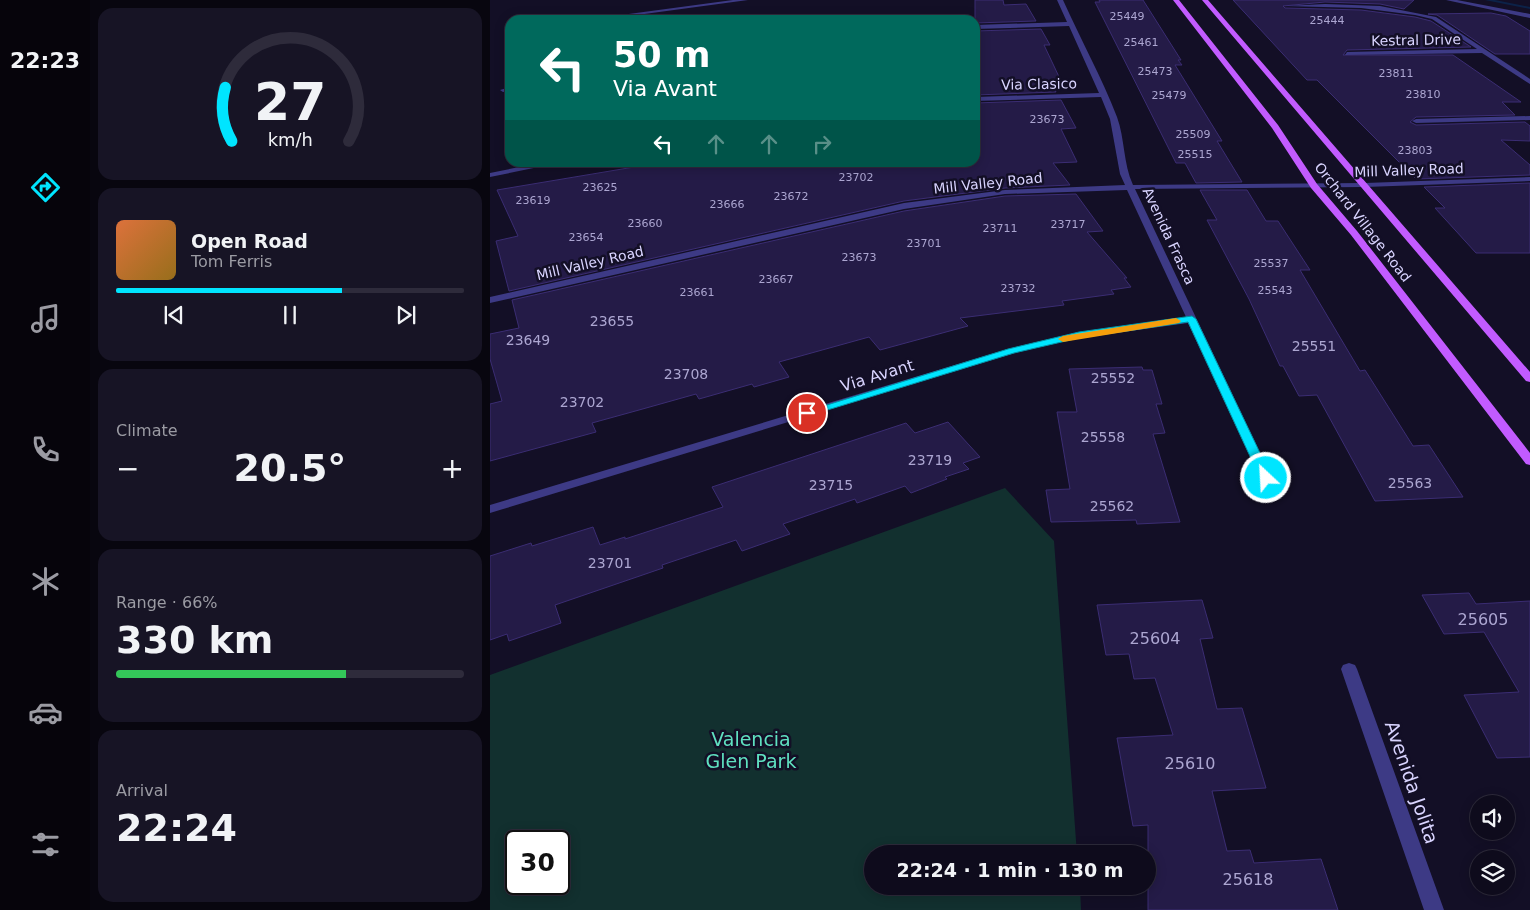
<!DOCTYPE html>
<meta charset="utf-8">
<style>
:root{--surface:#0e0b1c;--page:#171425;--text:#f1f3f6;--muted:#9b9ba3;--line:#2e2b3b;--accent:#00e5ff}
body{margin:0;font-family:"DejaVu Sans",sans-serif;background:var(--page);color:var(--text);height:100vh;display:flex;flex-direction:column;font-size:19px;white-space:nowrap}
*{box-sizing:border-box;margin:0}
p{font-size:16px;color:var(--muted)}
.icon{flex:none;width:28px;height:28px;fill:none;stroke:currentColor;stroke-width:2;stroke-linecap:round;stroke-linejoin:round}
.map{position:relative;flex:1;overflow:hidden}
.panel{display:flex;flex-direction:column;gap:8px;padding:8px;background:#08060f;width:400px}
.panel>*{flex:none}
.top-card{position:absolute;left:15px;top:15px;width:475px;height:152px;border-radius:15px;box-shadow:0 2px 12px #0003,0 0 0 1px var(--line);background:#00695c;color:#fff;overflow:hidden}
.controls{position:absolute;left:980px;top:795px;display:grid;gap:10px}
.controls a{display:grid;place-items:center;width:45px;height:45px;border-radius:50%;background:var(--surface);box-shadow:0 2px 12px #0003,0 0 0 1px var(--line);font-size:25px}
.speed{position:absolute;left:15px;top:830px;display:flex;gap:10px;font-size:25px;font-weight:700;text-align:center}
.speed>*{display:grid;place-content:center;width:65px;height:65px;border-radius:50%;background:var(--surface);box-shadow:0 2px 12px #0003,0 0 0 1px var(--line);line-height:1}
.speed .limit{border:2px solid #111;border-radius:8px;background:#fff;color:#111}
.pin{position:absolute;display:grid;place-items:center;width:42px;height:42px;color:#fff;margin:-21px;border:2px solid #fff;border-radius:50%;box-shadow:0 1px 5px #0007}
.me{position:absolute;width:55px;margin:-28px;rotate:335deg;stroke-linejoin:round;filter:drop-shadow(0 0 4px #0008)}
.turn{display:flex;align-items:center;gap:18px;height:105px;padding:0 25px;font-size:22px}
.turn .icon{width:65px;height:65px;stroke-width:2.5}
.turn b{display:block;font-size:35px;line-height:42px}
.lanes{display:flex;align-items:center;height:48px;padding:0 25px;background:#0003;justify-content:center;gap:25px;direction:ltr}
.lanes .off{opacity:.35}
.big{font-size:38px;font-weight:700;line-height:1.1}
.panel .widget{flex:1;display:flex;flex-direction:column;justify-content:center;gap:8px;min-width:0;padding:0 18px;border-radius:15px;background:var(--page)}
.panel .dial{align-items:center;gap:0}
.dial svg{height:130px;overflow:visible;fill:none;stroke:var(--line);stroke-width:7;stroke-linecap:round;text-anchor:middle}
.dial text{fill:var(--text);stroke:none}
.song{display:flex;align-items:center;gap:15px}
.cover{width:60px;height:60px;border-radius:8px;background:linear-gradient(135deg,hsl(20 70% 55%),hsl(40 70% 35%))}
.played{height:5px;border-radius:2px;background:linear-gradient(90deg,var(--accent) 65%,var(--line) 65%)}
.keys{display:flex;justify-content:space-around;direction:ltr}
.heat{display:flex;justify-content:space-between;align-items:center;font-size:28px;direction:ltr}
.charge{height:8px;border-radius:4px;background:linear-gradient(90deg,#34c759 66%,var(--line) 0)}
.trip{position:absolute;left:374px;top:845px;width:292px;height:50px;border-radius:25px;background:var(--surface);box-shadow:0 2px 12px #0003,0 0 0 1px var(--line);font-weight:700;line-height:50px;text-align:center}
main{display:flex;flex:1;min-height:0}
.tab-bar{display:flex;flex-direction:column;width:90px;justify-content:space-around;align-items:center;background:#06040b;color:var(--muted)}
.tab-bar .icon{width:35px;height:35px}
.tab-bar .current{color:var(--accent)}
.tab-bar b{font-size:22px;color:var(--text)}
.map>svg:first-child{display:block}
.green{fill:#12302f;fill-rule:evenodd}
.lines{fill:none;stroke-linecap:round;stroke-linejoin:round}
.stream{fill:#0c2248;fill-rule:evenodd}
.building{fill:#241b47;stroke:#3b2d73}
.minor{fill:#3d3a85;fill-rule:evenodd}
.major{fill:#c25bff;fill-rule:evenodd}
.route{fill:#00e5ff;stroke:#0095a6}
.slow{fill:#f59e0b}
.labels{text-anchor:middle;stroke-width:5;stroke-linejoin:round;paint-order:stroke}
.far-number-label{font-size:11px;fill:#aca6d1}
.far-street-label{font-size:14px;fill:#d9d4ff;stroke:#130f26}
.number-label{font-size:14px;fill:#aca6d1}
.street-label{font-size:16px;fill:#d9d4ff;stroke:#130f26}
.near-number-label{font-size:16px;fill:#aca6d1}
.near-park-label{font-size:19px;fill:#5fe0c0;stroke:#130f26}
.near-street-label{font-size:19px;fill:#d9d4ff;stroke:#130f26}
</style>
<main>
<nav class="tab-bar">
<b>22:23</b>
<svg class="icon current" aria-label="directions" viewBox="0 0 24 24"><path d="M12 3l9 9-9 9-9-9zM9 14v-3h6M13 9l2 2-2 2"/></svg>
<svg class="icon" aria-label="music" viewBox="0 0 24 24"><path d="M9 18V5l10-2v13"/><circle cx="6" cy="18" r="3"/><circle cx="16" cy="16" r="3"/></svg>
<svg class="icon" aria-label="phone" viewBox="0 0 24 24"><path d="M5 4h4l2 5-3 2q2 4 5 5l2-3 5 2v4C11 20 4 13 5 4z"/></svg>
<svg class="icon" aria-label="climate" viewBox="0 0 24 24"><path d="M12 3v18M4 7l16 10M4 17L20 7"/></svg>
<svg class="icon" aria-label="car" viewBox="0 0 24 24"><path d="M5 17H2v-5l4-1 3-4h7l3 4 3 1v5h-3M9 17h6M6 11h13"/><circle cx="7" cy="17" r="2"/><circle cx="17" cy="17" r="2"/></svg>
<svg class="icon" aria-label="filters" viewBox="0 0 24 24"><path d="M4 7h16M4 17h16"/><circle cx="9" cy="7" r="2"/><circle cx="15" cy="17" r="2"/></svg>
</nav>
<section class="panel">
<div class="widget dial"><svg viewBox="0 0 100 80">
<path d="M14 69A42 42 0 1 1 86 69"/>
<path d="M14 69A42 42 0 0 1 10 36" stroke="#00e5ff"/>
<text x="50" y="56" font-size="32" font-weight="700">27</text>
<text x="50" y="72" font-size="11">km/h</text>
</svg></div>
<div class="widget">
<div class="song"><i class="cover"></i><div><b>Open Road</b><p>Tom Ferris</p></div></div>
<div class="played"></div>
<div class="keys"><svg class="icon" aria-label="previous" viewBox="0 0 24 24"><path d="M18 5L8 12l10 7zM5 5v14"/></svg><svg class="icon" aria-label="pause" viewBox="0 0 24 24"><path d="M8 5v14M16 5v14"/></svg><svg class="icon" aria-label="next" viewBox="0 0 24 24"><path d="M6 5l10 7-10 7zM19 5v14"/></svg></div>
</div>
<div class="widget"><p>Climate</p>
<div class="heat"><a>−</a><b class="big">20.5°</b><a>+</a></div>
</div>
<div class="widget"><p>Range · 66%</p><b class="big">330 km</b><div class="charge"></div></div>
<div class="widget"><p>Arrival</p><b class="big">22:24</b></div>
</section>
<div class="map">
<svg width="1040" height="910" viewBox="0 0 1040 910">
<rect width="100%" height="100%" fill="#130f26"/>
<path class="green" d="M515,488l49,53 23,313h-205v32h208l1,24h-591v-235zM26,841h43v43h-43z"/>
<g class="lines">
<path class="stream" d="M995,0h10l35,7v2z"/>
</g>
<path class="building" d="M485,0h28l1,5 22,-1 10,17 -61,2z
M609,0h44l38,60h-3l4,5h-7l47,76h-5l25,41 -46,1 -11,-20h-9l-81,-161h5z
M743,0h181l-10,9 -24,-5 -55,-2 -42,4 2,2 76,2 54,7 16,4 40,26 -124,3 -4,5h110l68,47h-19l13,13 -99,2 -6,5 6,3 109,-3 5,4v15l-29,-1 29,25v10l-114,4 -99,-99h-10z
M1001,13l15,3 24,15v23h-35l-58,-39 -9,-1z
M551,29l9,16h-6l17,36h-11l6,11 -81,3v-64z
M571,100l15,28 -15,1 16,33 -24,1 17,22 -65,3 -101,13 -395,90 -13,-50 22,-5 -21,-46 167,-28h311v-59z
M1040,183v70h-54l-41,-45h10l-21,-21z
M710,190h47l19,31h12l32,49h-10l60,101 5,-1 48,76 16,-1 34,52 -88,4 -58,-106 -18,1 -16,-30h-3l-31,-67 -42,-79h10z
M586,194l27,37 -16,1 40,46h-3l7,9 -20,3 3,4 -52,7 2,4 -104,13 8,8 -88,24 -11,-13 -90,25 10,15 -35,10 -2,-3 -53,15 -3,-5 -57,16 -47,13 4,9 -106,29v-57l12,-3 -12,-42v-25l29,-6 -7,-28 392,-89 101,-15z
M652,367l1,3h9l10,34h-6l9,29 -12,1 27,88 -43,2 -1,-4 -85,2 -5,-32 24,-1 -13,-77h20l-8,-43z
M458,422l32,35 -17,6 6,6 -24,8 2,2 -36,14 -6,-7 -48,17 -2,-4 -72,25 7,10 -48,17 -6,-11 -74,25 1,3 -108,37 6,18 -52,18 -2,-7 -17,6v-84l41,-13 1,3 61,-19 7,18 25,-8v2l98,-32 -11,-20 194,-64 9,10z
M979,593l7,11 54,-3v156l-33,1 -33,-63 55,-3 -35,-60 -40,2 -22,-39z
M712,600l11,38 -13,1 17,70 25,-1 24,80 -54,3 15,60 23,-1 4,13 67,-4 17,51h-190v-85l-15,1 -16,-88 56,-3 -18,-57 -21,1 -5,-25 -23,1 -9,-50z"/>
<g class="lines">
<path class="minor" d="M243,0h15l-148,20h-16z
M567,0h6c17,38 39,78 54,117 8,22 6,46 16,68l232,-2 165,-6v4l-165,6 -230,2 137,289 -1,3h-10l-1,-3 -72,-155 -109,15 -64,15 -525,160v-8l518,-156 71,-17 107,-15 -59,-127 -122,4 -101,15 -414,94v-6l414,-94 101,-13 120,-5 -5,-11 -10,-55 -9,-22 -126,4v-4l124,-4 -30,-67 -94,3v-4l92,-3z
M956,0h11l73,14v4z
M835,4l55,2 56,11 94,62v5l-48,-31 -137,2 2,-3 130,-3 -45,-30 -17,-4 -54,-7 -76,-2z
M20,87v4l-7,1 -3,-2z
M1040,116v4l-114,3 -4,-2 4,-2z
M54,162h19l-73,15v-4z
M859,663l6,2 2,4 87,241h-20l-83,-241 2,-4z"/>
<path class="major" d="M683,0h6l99,125 39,59 40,47 173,222v12l-4,-1 -175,-229 -40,-47 -39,-60z
M712,0h6l322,372v10l-4,-1z"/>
</g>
<path class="route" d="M702,316l4,3 76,159 -2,3h-8l-2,-3 -72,-156 -109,16 -65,15 -203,62 -4,1 -6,-3 207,-64 71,-17z"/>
<path class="slow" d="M686,318l5,3 -2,2 -116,19 -5,-3 5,-3z"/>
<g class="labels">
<g class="far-number-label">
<text x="637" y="20">25449</text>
<text x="837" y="24">25444</text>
<text x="651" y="46">25461</text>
<text x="665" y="75">25473</text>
<text x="906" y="77">23811</text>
<text x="933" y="98">23810</text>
<text x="679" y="99">25479</text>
<text x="557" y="123">23673</text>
<text x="703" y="138">25509</text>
<text x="925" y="154">23803</text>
<text x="705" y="158">25515</text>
<text x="366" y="181">23702</text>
<text x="110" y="191">23625</text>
<text x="301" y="200">23672</text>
<text x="43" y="204">23619</text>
<text x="237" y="208">23666</text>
<text x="155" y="227">23660</text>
<text x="578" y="228">23717</text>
<text x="510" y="232">23711</text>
<text x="96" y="241">23654</text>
<text x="434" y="247">23701</text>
<text x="369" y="261">23673</text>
<text x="781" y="267">25537</text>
<text x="286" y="283">23667</text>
<text x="528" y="292">23732</text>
<text x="785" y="294">25543</text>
<text x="207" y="296">23661</text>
</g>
<g class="far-street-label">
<text transform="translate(926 40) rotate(-1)" y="5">Kestral Drive</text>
<text transform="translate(549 84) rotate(-1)" y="5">Via Clasico</text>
<text transform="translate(919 170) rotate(-2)" y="5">Mill Valley Road</text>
<text transform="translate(498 183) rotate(-6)" y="5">Mill Valley Road</text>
<text transform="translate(873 222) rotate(52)" y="5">Orchard Village Road</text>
<text transform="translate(679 236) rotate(65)" y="5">Avenida Frasca</text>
<text transform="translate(100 263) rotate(-13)" y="5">Mill Valley Road</text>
</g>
<g class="number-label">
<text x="122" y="326">23655</text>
<text x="38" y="345">23649</text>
<text x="824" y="351">25551</text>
<text x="196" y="379">23708</text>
<text x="623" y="383">25552</text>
<text x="92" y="407">23702</text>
<text x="613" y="442">25558</text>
<text x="440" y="465">23719</text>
<text x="920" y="488">25563</text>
<text x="341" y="490">23715</text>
<text x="622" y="511">25562</text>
<text x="120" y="568">23701</text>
</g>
<g class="street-label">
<text transform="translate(387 375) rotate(-17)" y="6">Via Avant</text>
</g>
<g class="near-number-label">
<text x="993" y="625">25605</text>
<text x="665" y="644">25604</text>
<text x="700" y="769">25610</text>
<text x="758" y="885">25618</text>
</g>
<g class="near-park-label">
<text x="261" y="746">Valencia<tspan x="261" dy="22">Glen Park</tspan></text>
</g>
<g class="near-street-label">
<text transform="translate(922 782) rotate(71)" y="7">Avenida Jolita</text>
</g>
</g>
</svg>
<div class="controls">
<a><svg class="icon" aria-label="sound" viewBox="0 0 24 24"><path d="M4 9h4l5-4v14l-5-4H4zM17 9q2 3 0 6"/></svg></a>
<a><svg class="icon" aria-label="layers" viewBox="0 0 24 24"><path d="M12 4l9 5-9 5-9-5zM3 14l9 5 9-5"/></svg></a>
</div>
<div class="speed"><div class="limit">30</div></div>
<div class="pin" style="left:317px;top:413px;background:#d93025"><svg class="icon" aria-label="arrive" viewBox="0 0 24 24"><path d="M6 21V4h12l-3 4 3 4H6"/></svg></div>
<svg class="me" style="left:776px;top:478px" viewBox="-20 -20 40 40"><circle r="17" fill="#00e5ff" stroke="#fff" stroke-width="3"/><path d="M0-11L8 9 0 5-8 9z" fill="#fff"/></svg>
<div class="trip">22:24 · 1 min · 130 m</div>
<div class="top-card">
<div class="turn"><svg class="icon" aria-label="left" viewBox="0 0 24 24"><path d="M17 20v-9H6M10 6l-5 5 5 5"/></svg><div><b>50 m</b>Via Avant</div></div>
<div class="lanes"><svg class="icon" aria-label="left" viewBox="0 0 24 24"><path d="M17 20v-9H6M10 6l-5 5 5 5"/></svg><svg class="icon off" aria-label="ahead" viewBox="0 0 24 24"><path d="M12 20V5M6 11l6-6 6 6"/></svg><svg class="icon off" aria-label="ahead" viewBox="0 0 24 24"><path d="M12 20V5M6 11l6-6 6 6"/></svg><svg class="icon off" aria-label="right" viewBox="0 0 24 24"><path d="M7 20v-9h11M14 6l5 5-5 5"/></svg></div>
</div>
</div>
</main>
